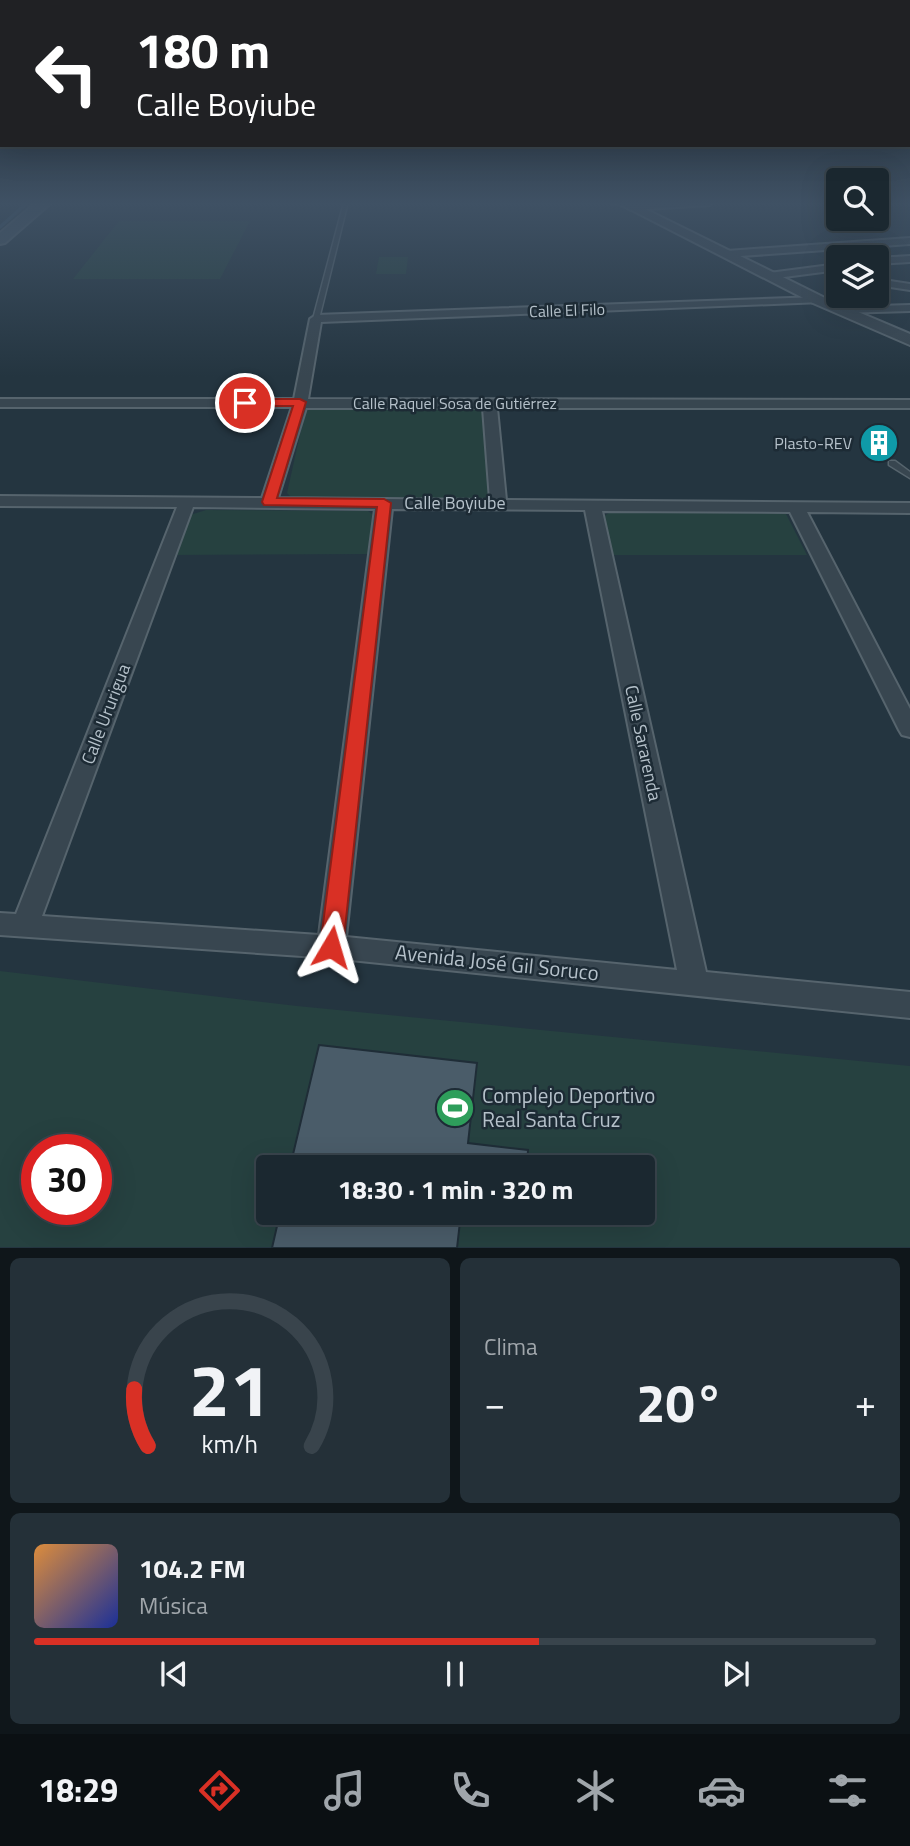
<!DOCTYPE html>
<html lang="es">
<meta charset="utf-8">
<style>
:root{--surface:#1b2830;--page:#243038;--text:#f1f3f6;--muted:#a0a6ab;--line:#39444c;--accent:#d93025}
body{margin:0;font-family:"Titillium Web",sans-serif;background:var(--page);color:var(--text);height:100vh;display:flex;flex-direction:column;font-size:26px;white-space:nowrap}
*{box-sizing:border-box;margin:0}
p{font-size:23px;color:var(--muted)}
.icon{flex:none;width:38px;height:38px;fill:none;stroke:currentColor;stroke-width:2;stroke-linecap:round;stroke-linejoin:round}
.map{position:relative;height:1248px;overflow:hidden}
.panel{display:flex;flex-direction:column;gap:10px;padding:10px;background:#0f161a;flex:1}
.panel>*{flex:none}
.hud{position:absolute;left:0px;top:0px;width:910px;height:147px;box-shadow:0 7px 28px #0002,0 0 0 2px var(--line);background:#202124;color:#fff;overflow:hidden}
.buttons{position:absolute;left:826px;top:168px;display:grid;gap:14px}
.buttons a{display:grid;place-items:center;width:63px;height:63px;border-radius:7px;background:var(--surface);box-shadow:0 7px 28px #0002,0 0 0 2px var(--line);font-size:35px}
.speed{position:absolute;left:21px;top:1134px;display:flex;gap:14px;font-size:35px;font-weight:700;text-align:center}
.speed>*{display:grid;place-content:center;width:91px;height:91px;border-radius:50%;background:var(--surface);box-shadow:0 7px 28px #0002,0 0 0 2px var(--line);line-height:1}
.speed .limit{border:10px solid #d22;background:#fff;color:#111}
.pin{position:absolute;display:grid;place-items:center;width:60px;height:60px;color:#fff;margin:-30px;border:4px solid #fff;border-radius:50%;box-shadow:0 2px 7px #0007}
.me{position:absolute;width:77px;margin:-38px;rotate:7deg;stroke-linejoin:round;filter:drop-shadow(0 0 5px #0008)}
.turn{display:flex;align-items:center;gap:24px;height:147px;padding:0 21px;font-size:32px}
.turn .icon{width:91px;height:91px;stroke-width:2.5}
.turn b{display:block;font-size:49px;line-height:60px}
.big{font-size:52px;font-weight:700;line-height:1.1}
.panel .tile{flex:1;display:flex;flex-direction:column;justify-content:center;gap:10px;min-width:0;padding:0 24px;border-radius:10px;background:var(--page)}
.panel .dial{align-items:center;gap:0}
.dial svg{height:182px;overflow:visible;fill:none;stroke:var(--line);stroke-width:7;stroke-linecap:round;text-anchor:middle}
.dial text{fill:var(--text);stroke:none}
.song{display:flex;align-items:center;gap:21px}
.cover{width:84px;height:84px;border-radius:10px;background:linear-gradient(135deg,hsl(30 70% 55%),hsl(230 70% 35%))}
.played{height:7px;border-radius:4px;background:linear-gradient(90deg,var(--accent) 60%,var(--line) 60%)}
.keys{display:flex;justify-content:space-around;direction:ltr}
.heat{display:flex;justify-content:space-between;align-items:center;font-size:38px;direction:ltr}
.panel .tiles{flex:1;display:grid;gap:10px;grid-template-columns:1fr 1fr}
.tile:last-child{grid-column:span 2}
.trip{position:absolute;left:256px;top:1155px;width:399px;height:70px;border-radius:7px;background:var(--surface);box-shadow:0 7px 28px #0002,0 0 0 2px var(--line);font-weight:700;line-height:70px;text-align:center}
.dock{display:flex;height:112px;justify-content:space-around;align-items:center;background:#0b1013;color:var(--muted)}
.dock .icon{width:49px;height:49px}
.dock .on{color:var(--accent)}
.dock b{font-size:32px;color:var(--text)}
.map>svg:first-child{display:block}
.green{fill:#264140;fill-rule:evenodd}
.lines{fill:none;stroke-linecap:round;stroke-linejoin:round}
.stream{stroke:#375368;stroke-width:3.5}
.building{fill:#4a5c69;stroke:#1f2d37;stroke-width:2}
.service-casing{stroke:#56646d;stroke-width:3}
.minor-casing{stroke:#56646d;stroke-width:4}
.tertiary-casing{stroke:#56646d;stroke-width:4}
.secondary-casing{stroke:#56646d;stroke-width:4}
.service{fill:#384650;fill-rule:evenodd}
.minor{fill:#384650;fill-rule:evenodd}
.tertiary{fill:#384650;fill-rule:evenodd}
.secondary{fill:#465663;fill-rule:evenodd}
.route{fill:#d93025;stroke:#8d1f18;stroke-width:2}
.labels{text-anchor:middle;stroke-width:5;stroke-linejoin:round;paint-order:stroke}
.far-street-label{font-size:16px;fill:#b5c1ca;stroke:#1d2b35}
.far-poi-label{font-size:16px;fill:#b5c1ca;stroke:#1d2b35;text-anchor:end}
.street-label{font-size:18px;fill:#b5c1ca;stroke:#1d2b35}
.near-street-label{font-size:21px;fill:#b5c1ca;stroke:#1d2b35}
.near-poi-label{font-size:21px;fill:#b5c1ca;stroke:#1d2b35;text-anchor:start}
</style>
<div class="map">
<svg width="910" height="1248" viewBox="0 0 910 1248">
<rect width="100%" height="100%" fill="#243540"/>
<path class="green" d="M119,221h131l-30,58h-147z
M379,257h29l-2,17h-30z
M313,406l167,3 6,2 5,83 -5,4 -13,1 -170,2 -11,-3 -5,-5 18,-81z
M768,509l18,5 21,41h-198l-8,-37 11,-7z
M206,510l162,1 7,5 -4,38 -200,1 19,-40z
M0,971l297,35 613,60v181h-910zM37,1150h59v59h-59zM268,1167h374v46h-374z"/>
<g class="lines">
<path class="stream" d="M0,227l28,-25"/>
</g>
<path class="building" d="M319,1045l158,18 -9,80 60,7 -1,17h-237z
M280,1213h181l-4,35h-185z"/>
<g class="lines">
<g class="service-casing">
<path id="service" d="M344,202h4l-29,117 -3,2 -3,-2z
M607,202h8l18,5 -2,1z
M889,461h6l15,11v6l-21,-13z"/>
</g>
<g class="minor-casing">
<path id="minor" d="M665,202h49l-4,3 -79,5 -5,-3 5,-3z
M910,238v6l-183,13 -5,-3 5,-3z
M910,256v6l-33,2v-6z
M838,264v6l-69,9 -5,-3 5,-3z
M877,279l33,5v6l-33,-5z
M818,297l4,1v4l-501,20 -13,77 602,1v8h-413l9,92 404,3v10l-103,-1 103,197v28l-8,-2 -3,-5 -109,-218 -188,-1 104,461 204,20v26l-579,-60 -331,-23v-22l16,1 161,-407 -177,-1v-10l262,2 30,-91h-292v-8h294l16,-80 6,-4zM306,408h177l7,92 -212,-2zM193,507l182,2 -56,426 -277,-19zM392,509l193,1 92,460 -331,-33z
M910,305v6l-67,2 -6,-3 6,-3z"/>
</g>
<g class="tertiary-casing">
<path id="tertiary" d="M616,202h15l192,95 87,37v11l-97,-42z"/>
</g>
<g class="secondary-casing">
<path id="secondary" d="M37,202h15l-47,41 -5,1v-11z"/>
</g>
<use href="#service" class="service"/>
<use href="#minor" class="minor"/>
<use href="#tertiary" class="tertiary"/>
<use href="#secondary" class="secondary"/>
</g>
<linearGradient id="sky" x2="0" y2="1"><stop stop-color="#141d23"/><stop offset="0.54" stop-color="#3f5164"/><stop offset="1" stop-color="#3f5164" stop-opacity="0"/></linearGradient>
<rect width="910" height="377" fill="url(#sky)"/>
<path class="route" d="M300,399l6,3 -29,96 107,1 7,4 -48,444 -4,6 -8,3 -7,-3 -4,-6 57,-440 -113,-2 -2,-3 31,-96h-48l-5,-3 5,-4z"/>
<defs>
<g id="building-disc" transform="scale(2.0125)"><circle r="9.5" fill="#0f9aa8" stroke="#1d2b35"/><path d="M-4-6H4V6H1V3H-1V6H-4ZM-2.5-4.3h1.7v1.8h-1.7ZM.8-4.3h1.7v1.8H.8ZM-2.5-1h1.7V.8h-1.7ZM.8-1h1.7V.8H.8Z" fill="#fff"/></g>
<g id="stadium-disc" transform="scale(2.0125)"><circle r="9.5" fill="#2e9e5b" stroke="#1d2b35"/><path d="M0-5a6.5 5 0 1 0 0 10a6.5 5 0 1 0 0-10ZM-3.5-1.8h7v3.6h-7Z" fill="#fff"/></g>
</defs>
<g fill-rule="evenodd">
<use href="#building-disc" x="879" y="443"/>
<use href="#stadium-disc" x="455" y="1108"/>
</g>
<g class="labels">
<g class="far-street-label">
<text transform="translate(567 310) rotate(-2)" y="6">Calle El Filo</text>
<text x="455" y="409">Calle Raquel Sosa de Gutiérrez</text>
</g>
<g class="far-poi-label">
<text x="852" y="449">Plasto-REV</text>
</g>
<g class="street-label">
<text x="455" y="509">Calle Boyiube</text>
<text transform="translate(106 714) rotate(-69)" y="6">Calle Ururigua</text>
<text transform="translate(643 743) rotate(78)" y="6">Calle Sararenda</text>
</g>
<g class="near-street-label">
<text transform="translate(497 963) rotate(6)" y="7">Avenida José Gil Soruco</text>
</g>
<g class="near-poi-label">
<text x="482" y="1103">Complejo Deportivo<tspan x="482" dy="24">Real Santa Cruz</tspan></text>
</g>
</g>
</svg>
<div class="buttons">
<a><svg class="icon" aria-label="search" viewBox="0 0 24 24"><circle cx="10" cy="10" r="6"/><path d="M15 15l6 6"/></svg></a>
<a><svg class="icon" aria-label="layers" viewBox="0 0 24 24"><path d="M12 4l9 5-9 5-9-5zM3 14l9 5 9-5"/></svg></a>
</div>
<div class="speed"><div class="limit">30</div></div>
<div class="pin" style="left:245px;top:403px;background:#d93025"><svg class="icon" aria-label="arrive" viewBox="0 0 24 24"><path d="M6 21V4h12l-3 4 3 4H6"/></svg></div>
<svg class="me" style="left:331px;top:947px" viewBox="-20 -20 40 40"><path d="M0-17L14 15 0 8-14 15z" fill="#d93025" stroke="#fff" stroke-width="4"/></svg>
<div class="trip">18:30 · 1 min · 320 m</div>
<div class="hud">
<div class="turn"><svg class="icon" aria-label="left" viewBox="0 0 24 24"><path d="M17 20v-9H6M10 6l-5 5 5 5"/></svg><div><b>180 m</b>Calle Boyiube</div></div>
</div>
</div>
<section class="panel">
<div class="tiles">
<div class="tile dial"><svg viewBox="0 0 100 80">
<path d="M14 69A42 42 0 1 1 86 69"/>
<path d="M14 69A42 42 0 0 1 8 44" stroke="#d93025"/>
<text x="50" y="56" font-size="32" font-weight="700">21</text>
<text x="50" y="72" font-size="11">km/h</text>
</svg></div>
<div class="tile"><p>Clima</p>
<div class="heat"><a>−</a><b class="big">20°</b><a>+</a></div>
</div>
<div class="tile">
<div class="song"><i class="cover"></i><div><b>104.2 FM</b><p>Música</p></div></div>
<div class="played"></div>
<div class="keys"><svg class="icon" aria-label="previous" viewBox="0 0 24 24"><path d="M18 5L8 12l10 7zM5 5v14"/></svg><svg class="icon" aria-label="pause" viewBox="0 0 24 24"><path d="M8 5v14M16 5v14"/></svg><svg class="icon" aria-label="next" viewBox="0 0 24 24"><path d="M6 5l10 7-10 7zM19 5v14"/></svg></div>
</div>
</div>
</section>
<nav class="dock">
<b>18:29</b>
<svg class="icon on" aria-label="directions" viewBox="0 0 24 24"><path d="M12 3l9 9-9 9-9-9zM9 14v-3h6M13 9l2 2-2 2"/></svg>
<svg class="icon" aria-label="music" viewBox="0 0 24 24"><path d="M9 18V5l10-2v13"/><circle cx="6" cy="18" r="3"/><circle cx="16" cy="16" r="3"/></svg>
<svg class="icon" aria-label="phone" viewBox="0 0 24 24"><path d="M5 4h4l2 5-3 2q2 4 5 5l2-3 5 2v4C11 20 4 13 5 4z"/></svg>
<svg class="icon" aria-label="climate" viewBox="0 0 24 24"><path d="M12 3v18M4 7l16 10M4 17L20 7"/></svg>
<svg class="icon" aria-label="car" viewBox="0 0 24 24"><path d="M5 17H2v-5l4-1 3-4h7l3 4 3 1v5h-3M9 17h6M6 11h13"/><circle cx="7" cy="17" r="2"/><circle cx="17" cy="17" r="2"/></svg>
<svg class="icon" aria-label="filters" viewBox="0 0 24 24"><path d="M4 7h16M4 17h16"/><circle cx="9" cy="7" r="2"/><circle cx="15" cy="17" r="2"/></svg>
</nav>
